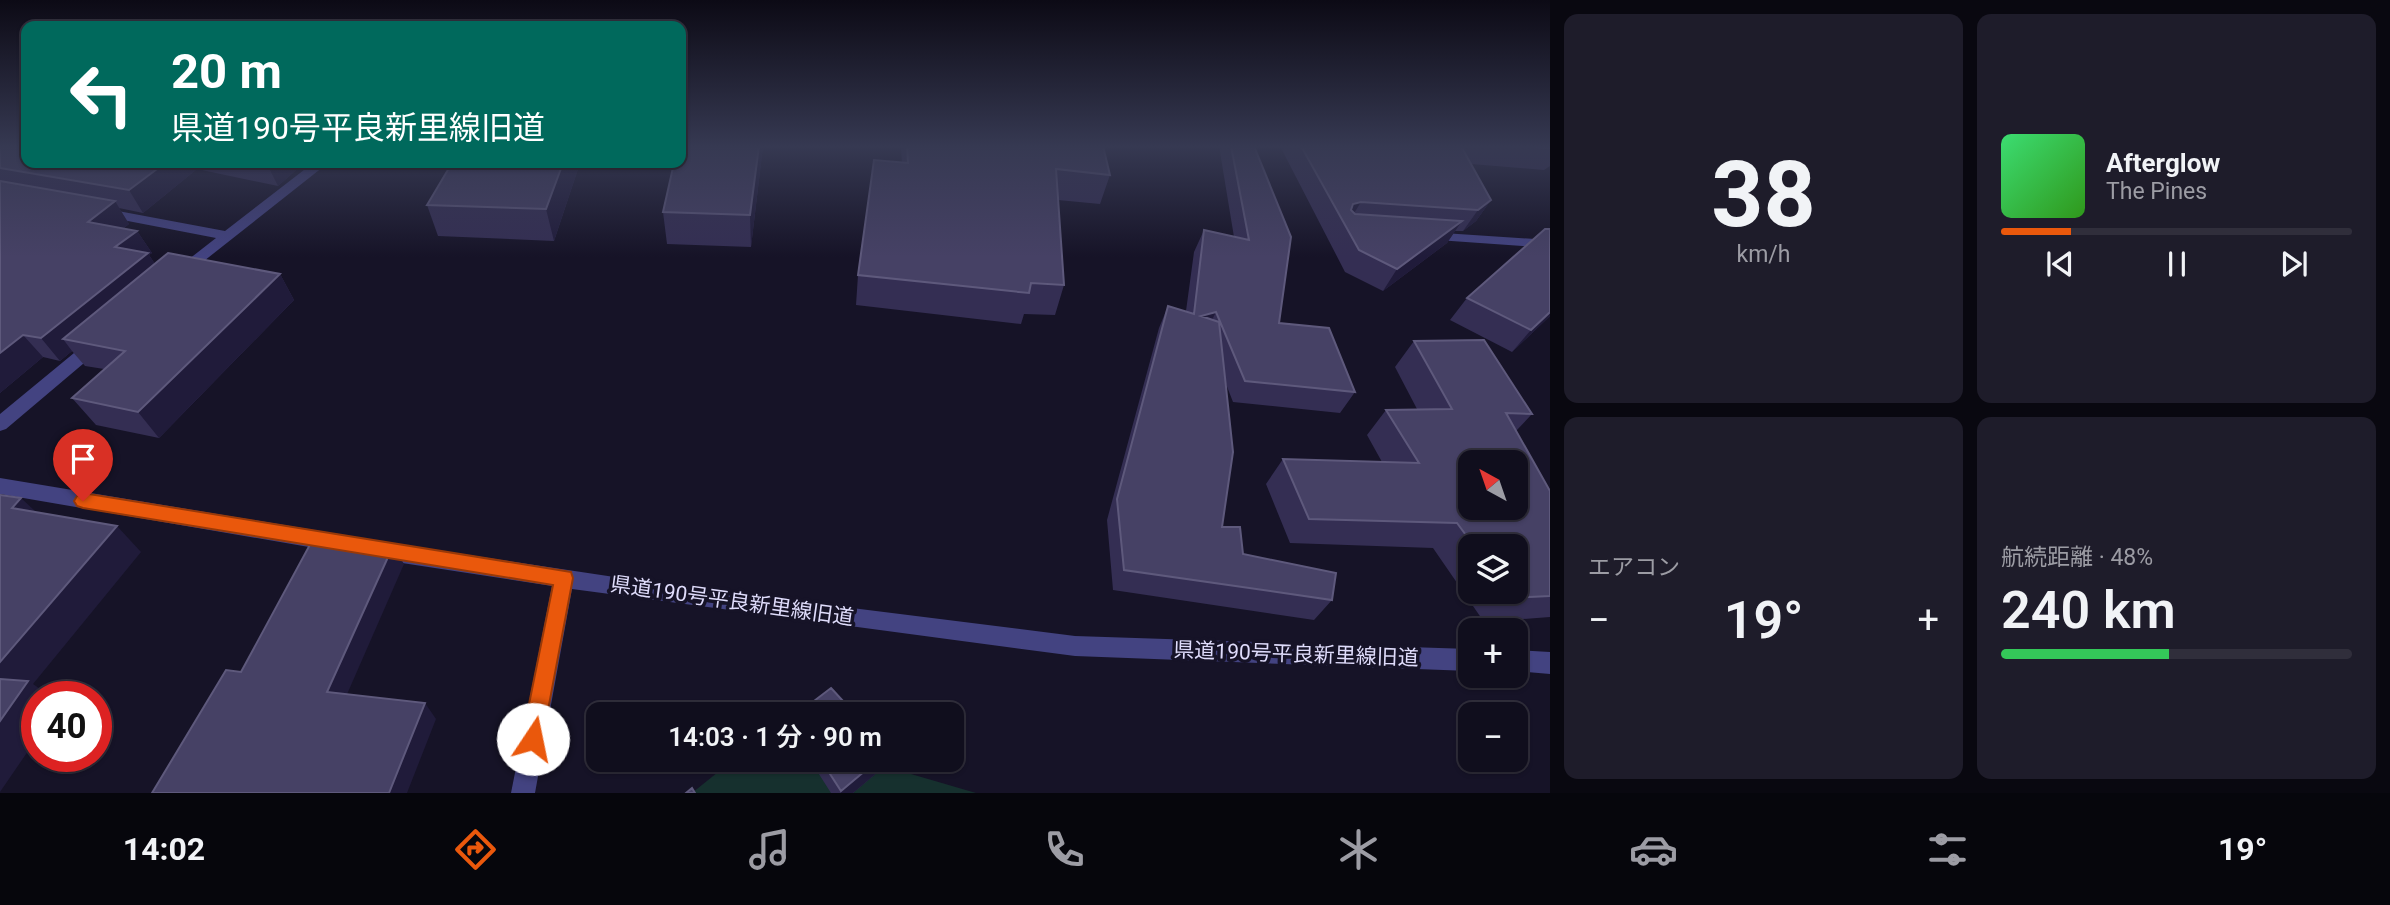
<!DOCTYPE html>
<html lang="ja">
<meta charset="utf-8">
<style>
:root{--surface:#100e1d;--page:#1e1c2a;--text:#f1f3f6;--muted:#9c9ca4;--line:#302e3b;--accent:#ea580c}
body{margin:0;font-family:Roboto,"Noto Sans JP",sans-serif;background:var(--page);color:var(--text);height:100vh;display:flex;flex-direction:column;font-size:26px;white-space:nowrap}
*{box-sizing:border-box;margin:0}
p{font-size:23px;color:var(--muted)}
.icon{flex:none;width:38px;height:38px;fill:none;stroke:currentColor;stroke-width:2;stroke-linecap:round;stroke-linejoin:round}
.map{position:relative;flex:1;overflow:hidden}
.details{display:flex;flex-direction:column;gap:14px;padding:14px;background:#090810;width:840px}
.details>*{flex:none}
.top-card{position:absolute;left:21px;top:21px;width:665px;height:147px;border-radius:14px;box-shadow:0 2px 5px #0004,0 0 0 2px var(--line);background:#00695c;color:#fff;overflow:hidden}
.needle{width:46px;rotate:320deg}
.fabs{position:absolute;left:1458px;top:450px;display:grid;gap:14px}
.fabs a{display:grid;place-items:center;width:70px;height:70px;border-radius:14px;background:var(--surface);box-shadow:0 2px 5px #0004,0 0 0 2px var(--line);font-size:35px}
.speed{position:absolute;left:21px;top:681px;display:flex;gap:14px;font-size:35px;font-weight:700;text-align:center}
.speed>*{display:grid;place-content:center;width:91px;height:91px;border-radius:50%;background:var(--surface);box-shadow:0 2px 5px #0004,0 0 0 2px var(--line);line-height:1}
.speed .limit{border:10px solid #d22;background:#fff;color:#111}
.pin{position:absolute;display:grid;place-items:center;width:60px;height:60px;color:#fff;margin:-72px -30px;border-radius:50% 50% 50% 0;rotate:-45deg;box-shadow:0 0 7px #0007}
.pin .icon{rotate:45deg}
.me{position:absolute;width:77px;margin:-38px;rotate:11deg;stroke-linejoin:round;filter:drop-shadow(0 0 5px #0008)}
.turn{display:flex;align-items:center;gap:24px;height:147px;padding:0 35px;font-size:32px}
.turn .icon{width:91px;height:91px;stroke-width:2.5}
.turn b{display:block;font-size:49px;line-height:60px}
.big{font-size:52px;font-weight:600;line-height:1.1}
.details .tile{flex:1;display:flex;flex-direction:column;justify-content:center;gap:10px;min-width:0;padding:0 24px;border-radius:14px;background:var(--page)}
.details .dial{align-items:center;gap:0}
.dial b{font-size:91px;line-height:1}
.song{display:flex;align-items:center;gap:21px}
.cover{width:84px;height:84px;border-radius:10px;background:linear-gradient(135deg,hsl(140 70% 55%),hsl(110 70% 35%))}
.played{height:7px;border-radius:4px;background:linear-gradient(90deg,var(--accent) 20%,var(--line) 20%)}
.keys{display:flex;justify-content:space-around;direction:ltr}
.heat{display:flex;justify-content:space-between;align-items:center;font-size:38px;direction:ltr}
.charge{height:10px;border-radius:5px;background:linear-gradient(90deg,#34c759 48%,var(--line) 0)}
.details .tiles{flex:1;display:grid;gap:14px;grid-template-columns:repeat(2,1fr)}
.trip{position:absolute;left:586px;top:702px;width:378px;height:70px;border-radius:14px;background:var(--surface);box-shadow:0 2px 5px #0004,0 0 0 2px var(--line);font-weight:600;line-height:70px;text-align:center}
.tabs{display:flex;height:112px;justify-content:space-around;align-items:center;background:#06060c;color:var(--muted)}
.tabs .icon{width:49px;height:49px}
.tabs .selected{color:var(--accent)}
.tabs b{font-size:32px;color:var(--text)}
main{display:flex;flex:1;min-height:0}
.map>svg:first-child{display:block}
.green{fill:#16302e}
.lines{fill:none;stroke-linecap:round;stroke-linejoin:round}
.minor{fill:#434381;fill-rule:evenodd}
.tertiary{fill:#434381;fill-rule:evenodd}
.wall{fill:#342e53;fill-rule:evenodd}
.shaded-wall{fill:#201b3a}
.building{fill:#464165;stroke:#5e597c;stroke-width:2;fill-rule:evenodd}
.route{fill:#ea580c;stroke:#983908;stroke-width:2}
.labels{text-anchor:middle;stroke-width:7;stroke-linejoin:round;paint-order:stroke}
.near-street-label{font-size:21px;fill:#dfdcfb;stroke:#161327}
</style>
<main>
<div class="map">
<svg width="1550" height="793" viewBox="0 0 1550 793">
<rect width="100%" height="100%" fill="#161327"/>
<path class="green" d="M733,760h164l14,14 65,19h-284z"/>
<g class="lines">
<path class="minor" d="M313,163h15l-143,113 -5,2 -8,-5 3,-3 41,-32 -114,-22 -7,-4 7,-4 123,23z
M1428,232l122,8v8l-127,-9 -2,-3z
M97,337l6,2 2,4 -2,4 -97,82 -6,2v-17l91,-75z"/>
<path class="tertiary" d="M0,478l338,56 7,3 3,6 -3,6 -7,3 -338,-58z
M376,541l285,43 414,52 395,13v22l-395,-15 -503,-67 -37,204h-24l41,-207 -176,-27 -7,-3 -3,-6 3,-6z
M1516,650l34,2v22l-34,-3z"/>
</g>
<path class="wall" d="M0,146l26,17h278l-26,23 -81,-17 -54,44 -24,-5 10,16 -5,4 13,3 15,22 -3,2 6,9 125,10 14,26 -135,138 -63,-13 -24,-27 32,-29 -19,-3 -13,-15 -12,10 -17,-4 -43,36z
M681,146h82l-12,101 -84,-3 -4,-32z
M901,146h202l7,29 -10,29 -42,-4 6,85 -9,30 -31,-1 -3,10 -165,-19 2,-30 44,-112z
M1219,146h35l25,177 76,69 -15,21 -107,-11 -7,-18 -4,143 21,27 89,46 -18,20 -201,-30 -6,-70 52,-192 9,-22 18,5 8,-59 10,-22 30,7z
M1280,146h270v20l-6,4 -73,-6 20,36 -15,21 -13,10h-8l-8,12 -64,48 -38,-19z
M452,163h128l-26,78 -116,-5 -11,-31z
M1467,298l83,18 -38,36 -62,-32z
M1414,341l118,73 -16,17 34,60v126l-66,5 -51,-74 -143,-5 -24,-59 17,-25 99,3 -15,-27 19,-25 31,-1 -22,-42zM1470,546h46v46h-46z
M810,760h76l-1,6 -32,27h-22z"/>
<path class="shaded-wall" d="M759,146h4l-12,101 -1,-32z
M165,163h29l3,6 -54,44 -14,-23z
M268,163h36l-26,23 -11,-22z
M563,163h17l-26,78 -8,-32z
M1491,200l-15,21 -13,10 15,-21z
M115,201l14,23 -25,20 -16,-22z
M1361,202l-13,21 5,-19z
M1462,221l-15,22 -64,48 14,-22z
M137,231l15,22 -3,2 14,21 -100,63 9,12 -12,10 -19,-23 74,-91z
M280,274l14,26 -135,138 -21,-26z
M1216,312l-11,22 -4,-18z
M1550,312v4l-38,36 19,-22z
M23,335l20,22 -43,36v-40z
M21,498l28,26 -37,-16z
M117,526l24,26 -108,132 17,12h-13v42l-37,54v-130z
M393,546l11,18 -63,144 -14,-16z
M425,703l11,16 -29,74h-18z
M878,760h8l-1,6 -32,27h-12v-2z"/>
<path class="building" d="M0,146h26v17h139l-36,27 -129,-22z
M681,146h78l-9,69 -87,-3 11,-49h7z
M907,146h196l7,29 -54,-6 8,116 -33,-2 -2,10 -171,-18 16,-115 34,3z
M1231,146h23l37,91 -12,86 50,5 26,64 -110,-11 -29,-69 -15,4 18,6 14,130 -11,75h18l3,27 93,19 -4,27 -208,-30 -7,-71 51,-193 26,8 10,-84 45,10z
M1301,146h160l30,54 -13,10 -117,-8 -8,2 -2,6 4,4 107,7 -65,48 -38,-19z
M1522,146h28v2z
M452,163h111l-17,46 -119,-4z
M0,181l115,20 -27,21 49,9 -22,16 33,6 -107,85 -18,-3 -23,18z
M1545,229h5v83l-19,18 -64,-32z
M168,253l112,21 -142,138 -66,-14 53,-47 -62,-12z
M1484,340l48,74 -26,-1 44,78v105l-38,2 -5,-6h9v-46h-42l-17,-23 -148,-4 -26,-60 136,4 -33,-53 66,-1 -38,-68zM1470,462h46v46h-46z
M0,495l21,3 -9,10 105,18 -117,136z
M313,539l80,7 -66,146 98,11 -36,90h-237l74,-123 15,2z
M0,679l28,2 -28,40z
M831,688l24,26h-58z
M821,760h57l-37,31z
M692,788l3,5h-9z"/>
<linearGradient id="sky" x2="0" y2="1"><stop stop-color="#0c0a15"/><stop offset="0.57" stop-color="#363952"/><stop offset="1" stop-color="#363952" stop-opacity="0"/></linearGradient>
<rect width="1550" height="257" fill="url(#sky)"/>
<path class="route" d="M83,493l488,79 2,6 -32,169 -8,3 -8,-3 -3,-8 31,-154 -470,-77 -6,-2 -3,-5 3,-5z"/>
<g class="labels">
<g class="near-street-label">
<text transform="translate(732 601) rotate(8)" y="7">県道190号平良新里線旧道</text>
<text transform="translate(1296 654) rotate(2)" y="7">県道190号平良新里線旧道</text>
</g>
</g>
</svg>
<div class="fabs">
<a><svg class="needle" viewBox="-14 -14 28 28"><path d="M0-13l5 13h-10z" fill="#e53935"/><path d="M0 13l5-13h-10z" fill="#9c9ca4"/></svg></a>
<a><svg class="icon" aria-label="layers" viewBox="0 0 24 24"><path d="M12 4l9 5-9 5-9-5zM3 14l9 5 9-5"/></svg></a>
<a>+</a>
<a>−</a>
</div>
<div class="speed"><div class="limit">40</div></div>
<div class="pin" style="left:83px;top:501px;background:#d93025"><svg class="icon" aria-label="arrive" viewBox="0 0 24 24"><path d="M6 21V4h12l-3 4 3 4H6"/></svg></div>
<svg class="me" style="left:533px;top:739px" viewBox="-20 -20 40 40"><circle r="19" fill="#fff"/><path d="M0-13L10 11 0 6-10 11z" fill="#ea580c"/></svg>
<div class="trip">14:03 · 1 分 · 90 m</div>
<div class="top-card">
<div class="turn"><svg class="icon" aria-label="left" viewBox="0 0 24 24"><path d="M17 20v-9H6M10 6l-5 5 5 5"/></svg><div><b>20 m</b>県道190号平良新里線旧道</div></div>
</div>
</div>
<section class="details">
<div class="tiles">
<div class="tile dial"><b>38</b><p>km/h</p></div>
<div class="tile">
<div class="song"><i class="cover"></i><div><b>Afterglow</b><p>The Pines</p></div></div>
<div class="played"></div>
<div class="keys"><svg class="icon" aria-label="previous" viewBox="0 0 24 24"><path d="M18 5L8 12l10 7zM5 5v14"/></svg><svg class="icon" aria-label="pause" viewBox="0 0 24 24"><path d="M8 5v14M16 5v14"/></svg><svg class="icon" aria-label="next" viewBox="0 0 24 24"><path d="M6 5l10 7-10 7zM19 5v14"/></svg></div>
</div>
<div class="tile"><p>エアコン</p>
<div class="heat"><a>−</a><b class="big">19°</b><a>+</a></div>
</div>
<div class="tile"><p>航続距離 · 48%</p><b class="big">240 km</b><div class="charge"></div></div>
</div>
</section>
</main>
<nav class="tabs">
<b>14:02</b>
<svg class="icon selected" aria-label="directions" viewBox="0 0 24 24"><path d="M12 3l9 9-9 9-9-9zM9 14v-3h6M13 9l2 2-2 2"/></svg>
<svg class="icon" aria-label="music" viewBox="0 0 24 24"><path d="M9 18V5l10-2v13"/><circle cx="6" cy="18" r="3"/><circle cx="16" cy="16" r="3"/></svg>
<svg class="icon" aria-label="phone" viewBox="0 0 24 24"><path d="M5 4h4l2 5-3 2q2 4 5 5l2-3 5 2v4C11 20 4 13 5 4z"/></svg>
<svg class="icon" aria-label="climate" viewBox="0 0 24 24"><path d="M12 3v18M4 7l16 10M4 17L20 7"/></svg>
<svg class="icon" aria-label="car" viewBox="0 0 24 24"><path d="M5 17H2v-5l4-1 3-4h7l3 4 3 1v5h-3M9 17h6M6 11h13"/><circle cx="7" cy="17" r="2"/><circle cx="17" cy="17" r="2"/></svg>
<svg class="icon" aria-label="filters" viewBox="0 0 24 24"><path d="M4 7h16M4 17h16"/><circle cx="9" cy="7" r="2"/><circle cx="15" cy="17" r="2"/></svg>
<b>19°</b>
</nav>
